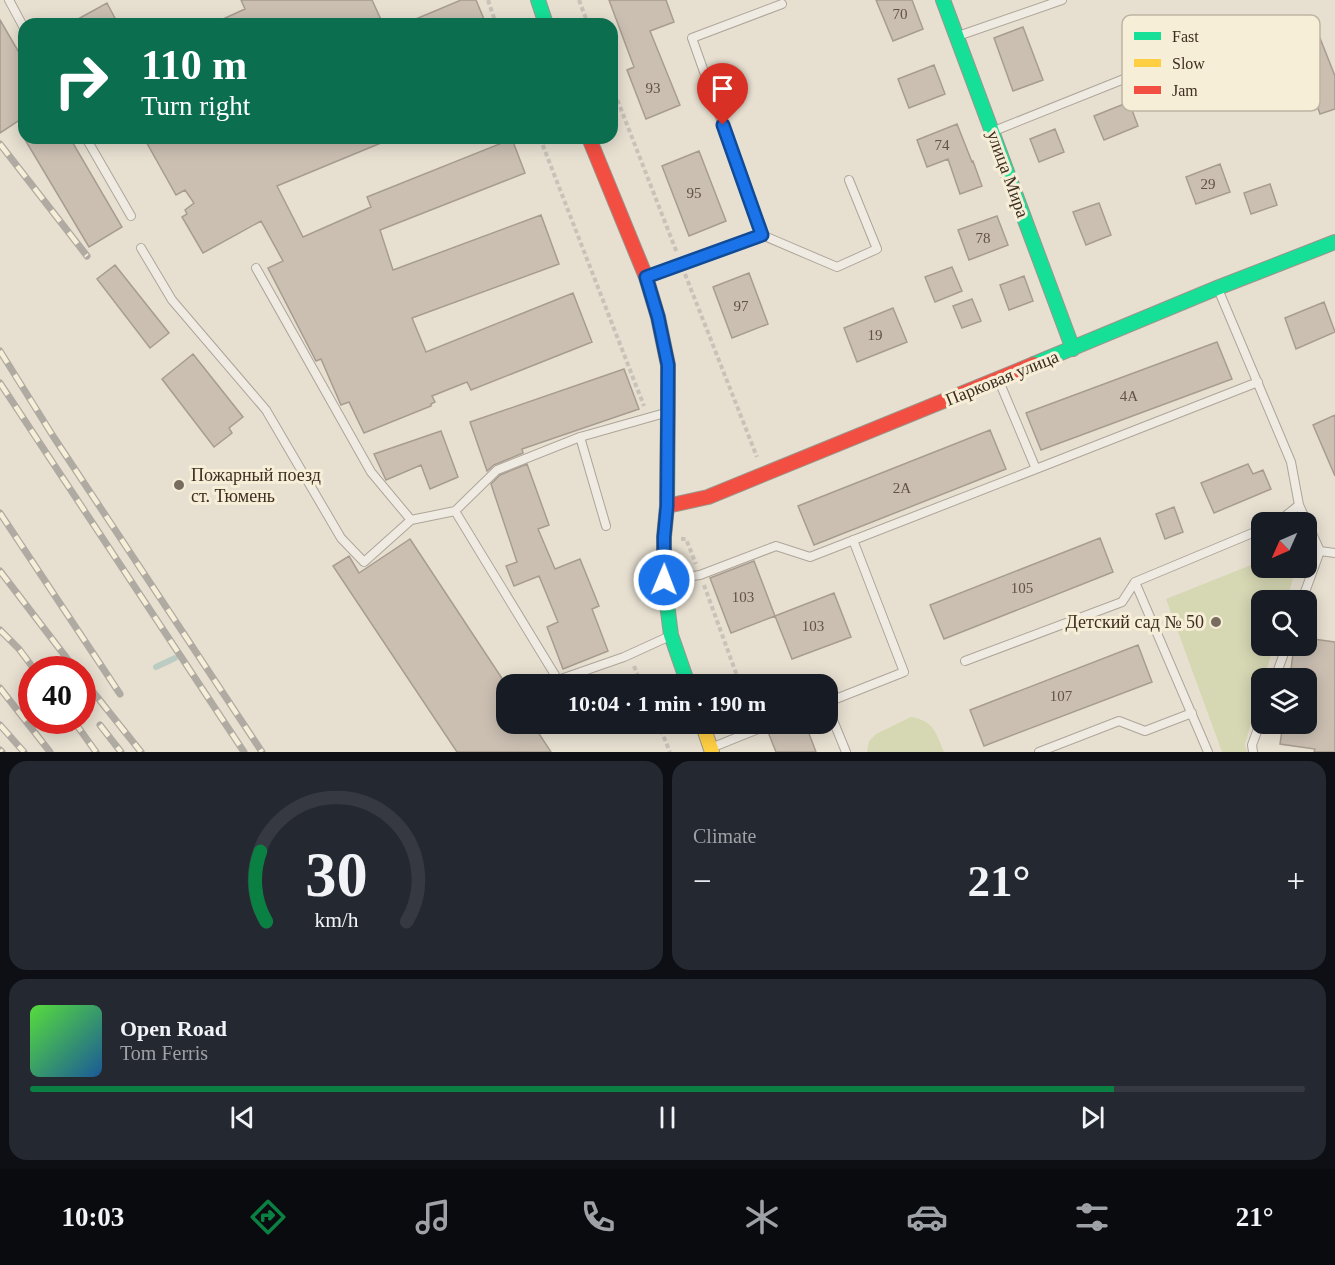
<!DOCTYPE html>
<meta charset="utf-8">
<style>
:root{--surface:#171b24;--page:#242831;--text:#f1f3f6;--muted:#9ea1a6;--line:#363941;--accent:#0b8043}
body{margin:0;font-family:"Times New Roman",serif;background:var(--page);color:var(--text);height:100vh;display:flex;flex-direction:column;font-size:22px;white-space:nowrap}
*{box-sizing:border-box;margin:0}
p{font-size:20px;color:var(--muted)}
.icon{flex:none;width:33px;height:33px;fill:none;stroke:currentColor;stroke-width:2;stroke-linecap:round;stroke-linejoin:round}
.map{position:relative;height:752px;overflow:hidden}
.drawer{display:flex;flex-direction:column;gap:9px;padding:9px;background:#0d0f14;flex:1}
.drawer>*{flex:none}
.guide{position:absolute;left:18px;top:18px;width:600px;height:126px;border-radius:18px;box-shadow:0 3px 15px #0003;background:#0b6e4f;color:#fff;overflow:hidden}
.needle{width:39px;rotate:225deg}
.tools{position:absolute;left:1251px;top:512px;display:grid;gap:12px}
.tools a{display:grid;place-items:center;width:66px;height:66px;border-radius:12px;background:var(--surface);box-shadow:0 3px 15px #0003;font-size:30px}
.speed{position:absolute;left:18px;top:656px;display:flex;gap:12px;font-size:30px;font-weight:700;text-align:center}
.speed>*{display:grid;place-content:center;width:78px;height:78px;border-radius:50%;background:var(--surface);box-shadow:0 3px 15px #0003;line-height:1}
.speed .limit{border:9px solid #d22;background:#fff;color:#111}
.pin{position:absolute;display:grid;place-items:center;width:51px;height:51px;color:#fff;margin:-62px -26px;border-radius:50% 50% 50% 0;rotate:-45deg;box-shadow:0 0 6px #0007}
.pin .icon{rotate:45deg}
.me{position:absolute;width:66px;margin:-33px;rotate:1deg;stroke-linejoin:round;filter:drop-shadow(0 0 4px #0008)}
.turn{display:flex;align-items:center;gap:21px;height:126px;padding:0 24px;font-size:27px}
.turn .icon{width:78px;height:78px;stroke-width:2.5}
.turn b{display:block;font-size:42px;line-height:51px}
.big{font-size:45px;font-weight:700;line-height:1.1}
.drawer .tile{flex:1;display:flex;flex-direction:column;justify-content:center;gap:9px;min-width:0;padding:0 21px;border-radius:18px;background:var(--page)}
.drawer .dial{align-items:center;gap:0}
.dial svg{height:156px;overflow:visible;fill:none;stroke:var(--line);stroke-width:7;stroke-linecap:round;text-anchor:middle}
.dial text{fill:var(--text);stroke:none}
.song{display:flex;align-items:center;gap:18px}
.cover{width:72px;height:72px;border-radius:9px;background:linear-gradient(135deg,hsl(110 70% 55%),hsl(210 70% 35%))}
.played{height:6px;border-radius:3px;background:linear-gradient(90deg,var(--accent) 85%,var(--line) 85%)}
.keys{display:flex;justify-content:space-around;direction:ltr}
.heat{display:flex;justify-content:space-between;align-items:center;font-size:33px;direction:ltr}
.drawer .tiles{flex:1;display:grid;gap:9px;grid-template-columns:1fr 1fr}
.tile:last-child{grid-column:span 2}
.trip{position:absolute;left:496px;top:674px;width:342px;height:60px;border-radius:18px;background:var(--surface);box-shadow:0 3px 15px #0003;font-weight:700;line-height:60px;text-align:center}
.tabs{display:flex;height:96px;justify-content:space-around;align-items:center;background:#090b0e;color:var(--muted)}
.tabs .icon{width:42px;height:42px}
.tabs .on{color:var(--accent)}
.tabs b{font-size:27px;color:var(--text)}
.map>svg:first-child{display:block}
.green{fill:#d6d7b3}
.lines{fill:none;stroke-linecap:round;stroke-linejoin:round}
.stream{stroke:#bcccc2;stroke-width:6}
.building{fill:#cbbfb2;stroke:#a89c90;stroke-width:1.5}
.lane-casing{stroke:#ada599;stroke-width:10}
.fast-casing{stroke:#9c958a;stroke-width:16}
.slow-casing{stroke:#9c958a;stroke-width:16}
.jam-casing{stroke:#9c958a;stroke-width:16}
.path{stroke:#c8c2b9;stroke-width:4;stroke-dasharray:4.5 3;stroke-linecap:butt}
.lane{stroke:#efebe3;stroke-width:8}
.fast{stroke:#16e098;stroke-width:14}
.slow{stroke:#ffcf43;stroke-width:14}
.jam{stroke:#f24e42;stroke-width:14}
.rail-casing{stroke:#afaaa2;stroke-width:7}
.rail{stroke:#f7eed8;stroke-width:4.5;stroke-dasharray:14;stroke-linecap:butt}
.route-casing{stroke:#114b97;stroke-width:15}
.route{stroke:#1a73e8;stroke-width:10}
.poi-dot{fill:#786c5e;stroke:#f7eed8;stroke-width:2}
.labels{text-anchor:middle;stroke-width:6;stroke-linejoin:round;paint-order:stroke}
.number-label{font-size:15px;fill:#605244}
.street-label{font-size:18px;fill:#3d2e20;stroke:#f7eed8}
.poi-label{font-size:18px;fill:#3d2e20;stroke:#f7eed8;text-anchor:start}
.key{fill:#f7eed8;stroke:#bfb4a1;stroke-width:1.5}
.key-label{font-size:16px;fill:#3d2e20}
</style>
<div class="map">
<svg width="1335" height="752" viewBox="0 0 1335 752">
<rect width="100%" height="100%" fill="#e7e0d1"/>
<path class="green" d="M1261,561l1,6h34l-9,33h-25v45h12l-10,33h-2l-1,10 -16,56 2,8h-25l-56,-153z
M911,717c23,4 25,16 33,35h-77l2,-11 7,-7z"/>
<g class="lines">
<path class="stream" d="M156,667l19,-9"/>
</g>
<path class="building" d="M241,0h131l11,24h-171l33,-15z
M461,0h15l10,24h-82z
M609,0h57l8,22 -24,9 30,74 -34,14 -19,-49 7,-3z
M876,0h36l11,29 -30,12z
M107,3l11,21h-49z
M0,20l24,41v56l-24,16z
M1023,27l20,53 -30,11 -19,-53z
M1316,28l19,48v33l-15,5 -20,-57 -6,2 -7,-19z
M934,65l11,29 -36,14 -11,-29z
M1129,102l9,24 -34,14 -10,-24z
M957,124l15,38 1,-1 9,25 -22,8 -12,-35 -21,8 -10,-27z
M1055,129l9,23 -25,10 -9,-23z
M24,138h46l52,89 -33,20z
M144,138h249l-116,48 26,51 68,-30 -4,-10 145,-58 13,34 -145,57 13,40 148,-55 18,49 -147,54 14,34 147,-59 19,49 -121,48 -4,-8 -35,14 3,6 -4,2v2l-67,27 -15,-31 -8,3 -20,-46 -5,2 -48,-93 15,-7 -22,-40 -58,32 -21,-36 5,-3 -2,-4 9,-7 -9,-13 -9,5z
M699,151l27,70 -37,15 -27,-70z
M1220,164l10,28 -34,12 -10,-27z
M1270,184l7,21 -26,9 -7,-21z
M1099,203l12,32 -25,10 -13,-33z
M997,216l11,29 -39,15 -11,-30z
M115,265l54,68 -19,15 -53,-69z
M952,267l10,24 -27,11 -10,-25z
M749,273l19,51 -36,14 -19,-51z
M1024,276l9,25 -24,9 -9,-25z
M972,299l9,22 -19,7 -9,-22z
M1324,302l11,30 -39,17 -11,-31z
M893,308l14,34 -50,20 -13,-34z
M1217,342l15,37 -191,71 -15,-37z
M193,354l50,63 -14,11 3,5 -18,14 -52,-68z
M624,369l15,40 -117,40 1,4 -29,12 -7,6 -17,-49z
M1335,415v61l-22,-51z
M990,430l16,39 -192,76 -16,-39z
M441,431l17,46 -28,12 -9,-24 -35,15 -12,-26z
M527,464l22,61 -11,4 17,40 25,-10 19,47 -7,3 16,42 -45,18 -16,-42 11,-5 -19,-46 -25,10 -8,-20 11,-4 -26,-78 9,-9z
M1248,464l5,10 10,-4 8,19 -57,24 -13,-30z
M1174,507l9,25 -18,7 -9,-25z
M1100,538l13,34 -169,67 -14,-34z
M410,539l97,147v37h25l19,29h-94l-124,-186 16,-10 10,17z
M754,561l21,55 -44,17 -21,-55z
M834,593l17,44 -59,22 -17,-43z
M1306,638l29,4v110h-21l1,-3 -35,-5 3,-21h23v-45h-16l4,-33h12z
M1138,645l14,37 -168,64 -14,-36z
M788,723h17l11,29h-40l-8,-20z"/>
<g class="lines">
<g class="lane-casing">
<path id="lane" d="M9,0l15,28
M958,36l104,-36
M994,131l135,-54
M86,138l45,78
M762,235l75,32 40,-18 -28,-69
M141,248l31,52 94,110 75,128 23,24 47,-42
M256,268l115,204 40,48 44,-9 42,-41 83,-33
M648,277l114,-42 -70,-197 90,-34
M1218,289l73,173 8,43 -21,17
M999,381l37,88 222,-87
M1299,505l21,46 -18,49
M455,511l103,169 66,-23 46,-21
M606,526l-26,-89 85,-24
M1320,551l15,2
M665,580l35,-5 76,-29 34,11 226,-88
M1135,582l73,170
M965,661l157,-59 13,-20 127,-53
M1275,678l12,-33
M828,702l76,-30 -51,-132
M828,708l18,44
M711,748l62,-25
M1039,752l80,-31 26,10 47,-18
M1253,752l-1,-7 10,-27"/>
</g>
<g class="fast-casing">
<path id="fast" d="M538,0l8,24
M943,0l130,349
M1034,364l183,-76 118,-46
M668,411l-1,95 -3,31v43l7,55 17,49"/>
</g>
<g class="slow-casing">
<path id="slow" d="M702,723l10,29"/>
</g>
<g class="jam-casing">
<path id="jam" d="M589,138l57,139 12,40 10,48v46
M667,506l41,-9 326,-133"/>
</g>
<path class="path" d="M488,0l8,24
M579,0l9,24
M612,86l65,167
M540,138l104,268
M685,274l72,183
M681,539h5l10,25
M704,585l36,99
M634,666l7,18
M658,723l12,29"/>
<use href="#lane" class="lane"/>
<use href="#fast" class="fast"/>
<use href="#slow" class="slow"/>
<use href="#jam" class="jam"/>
<g class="rail-casing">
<path id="rail" d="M0,144l87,112
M0,351l53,85 209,316
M0,383l244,369
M0,513l120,181
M0,571l75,98
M0,630l19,19 15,20
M82,678l59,74
M0,688l50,64
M73,720l23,32
M0,725l24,27
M100,725l21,27
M0,750l2,2"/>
</g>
<use href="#rail" class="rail"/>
</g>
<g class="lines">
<g class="route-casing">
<path id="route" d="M664,580v-43l3,-31 1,-141 -10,-48 -12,-40 116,-42 -39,-110"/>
</g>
<use href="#route" class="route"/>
</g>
<g class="poi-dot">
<circle cx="179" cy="485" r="6"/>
<circle cx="1216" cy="622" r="6"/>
</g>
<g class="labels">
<g class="number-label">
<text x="900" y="19">70</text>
<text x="653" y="93">93</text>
<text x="942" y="150">74</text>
<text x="1208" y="189">29</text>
<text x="694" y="198">95</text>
<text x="983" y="243">78</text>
<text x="741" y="311">97</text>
<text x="875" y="340">19</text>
<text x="1129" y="401">4А</text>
<text x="902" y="493">2А</text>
<text x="1022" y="593">105</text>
<text x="743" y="602">103</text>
<text x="813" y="631">103</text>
<text x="1061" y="701">107</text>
</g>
<g class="street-label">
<text transform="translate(1008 174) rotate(70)" y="6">улица Мира</text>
<text transform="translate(1002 378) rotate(-22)" y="6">Парковая улица</text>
</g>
<g class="poi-label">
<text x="191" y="481">Пожарный поезд<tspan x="191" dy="21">ст. Тюмень</tspan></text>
<text x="1204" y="628" text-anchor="end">Детский сад № 50</text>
</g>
</g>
<rect x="1122" y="15" width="198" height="96" rx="9" class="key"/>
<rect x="1134" y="32" width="27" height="8" fill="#16e098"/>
<rect x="1134" y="59" width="27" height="8" fill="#ffcf43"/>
<rect x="1134" y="86" width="27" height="8" fill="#f24e42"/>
<g class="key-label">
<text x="1172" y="42">Fast</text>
<text x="1172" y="69">Slow</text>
<text x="1172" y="96">Jam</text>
</g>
</svg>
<div class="tools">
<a><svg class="needle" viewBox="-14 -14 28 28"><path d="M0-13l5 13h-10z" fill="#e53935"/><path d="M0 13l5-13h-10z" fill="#9ea1a6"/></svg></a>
<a><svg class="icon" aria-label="search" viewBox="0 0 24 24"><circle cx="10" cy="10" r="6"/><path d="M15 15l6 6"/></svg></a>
<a><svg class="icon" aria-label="layers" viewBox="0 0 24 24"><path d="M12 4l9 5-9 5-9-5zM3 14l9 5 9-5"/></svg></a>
</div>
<div class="speed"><div class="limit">40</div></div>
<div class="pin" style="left:723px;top:125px;background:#d93025"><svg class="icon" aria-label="arrive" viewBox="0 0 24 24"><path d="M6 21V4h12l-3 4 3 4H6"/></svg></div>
<svg class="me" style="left:664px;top:580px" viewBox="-20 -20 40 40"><circle r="17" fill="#1a73e8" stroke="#fff" stroke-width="3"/><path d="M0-11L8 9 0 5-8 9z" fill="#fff"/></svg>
<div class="trip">10:04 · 1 min · 190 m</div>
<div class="guide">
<div class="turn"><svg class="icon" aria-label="right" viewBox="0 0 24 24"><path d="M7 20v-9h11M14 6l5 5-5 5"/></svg><div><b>110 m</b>Turn right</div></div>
</div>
</div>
<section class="drawer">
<div class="tiles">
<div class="tile dial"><svg viewBox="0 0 100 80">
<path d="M14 69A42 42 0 1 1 86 69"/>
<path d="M14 69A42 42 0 0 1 11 33" stroke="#0b8043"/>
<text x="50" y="56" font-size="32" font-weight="700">30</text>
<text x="50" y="72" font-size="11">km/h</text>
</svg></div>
<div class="tile"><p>Climate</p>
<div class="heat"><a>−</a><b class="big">21°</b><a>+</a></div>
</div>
<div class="tile">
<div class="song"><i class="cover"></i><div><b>Open Road</b><p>Tom Ferris</p></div></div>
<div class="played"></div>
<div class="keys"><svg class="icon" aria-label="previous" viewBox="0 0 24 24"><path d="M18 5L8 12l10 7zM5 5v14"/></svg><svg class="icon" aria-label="pause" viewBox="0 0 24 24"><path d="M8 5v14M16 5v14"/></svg><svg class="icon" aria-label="next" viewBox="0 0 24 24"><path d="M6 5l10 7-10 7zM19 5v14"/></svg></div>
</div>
</div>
</section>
<nav class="tabs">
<b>10:03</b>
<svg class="icon on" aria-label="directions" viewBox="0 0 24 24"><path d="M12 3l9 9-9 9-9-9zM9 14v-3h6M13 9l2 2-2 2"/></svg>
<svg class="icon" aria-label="music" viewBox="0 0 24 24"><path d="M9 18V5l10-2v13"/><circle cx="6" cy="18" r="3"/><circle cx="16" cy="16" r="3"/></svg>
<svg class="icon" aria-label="phone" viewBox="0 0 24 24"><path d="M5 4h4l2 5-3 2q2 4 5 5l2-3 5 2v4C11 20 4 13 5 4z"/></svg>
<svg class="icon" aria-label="climate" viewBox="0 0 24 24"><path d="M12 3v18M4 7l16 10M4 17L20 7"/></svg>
<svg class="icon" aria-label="car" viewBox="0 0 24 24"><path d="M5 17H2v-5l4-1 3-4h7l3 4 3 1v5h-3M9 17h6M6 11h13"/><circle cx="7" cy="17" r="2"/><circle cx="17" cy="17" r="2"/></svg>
<svg class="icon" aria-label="filters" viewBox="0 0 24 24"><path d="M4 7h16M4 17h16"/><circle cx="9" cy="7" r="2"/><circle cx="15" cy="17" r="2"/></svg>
<b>21°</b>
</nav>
